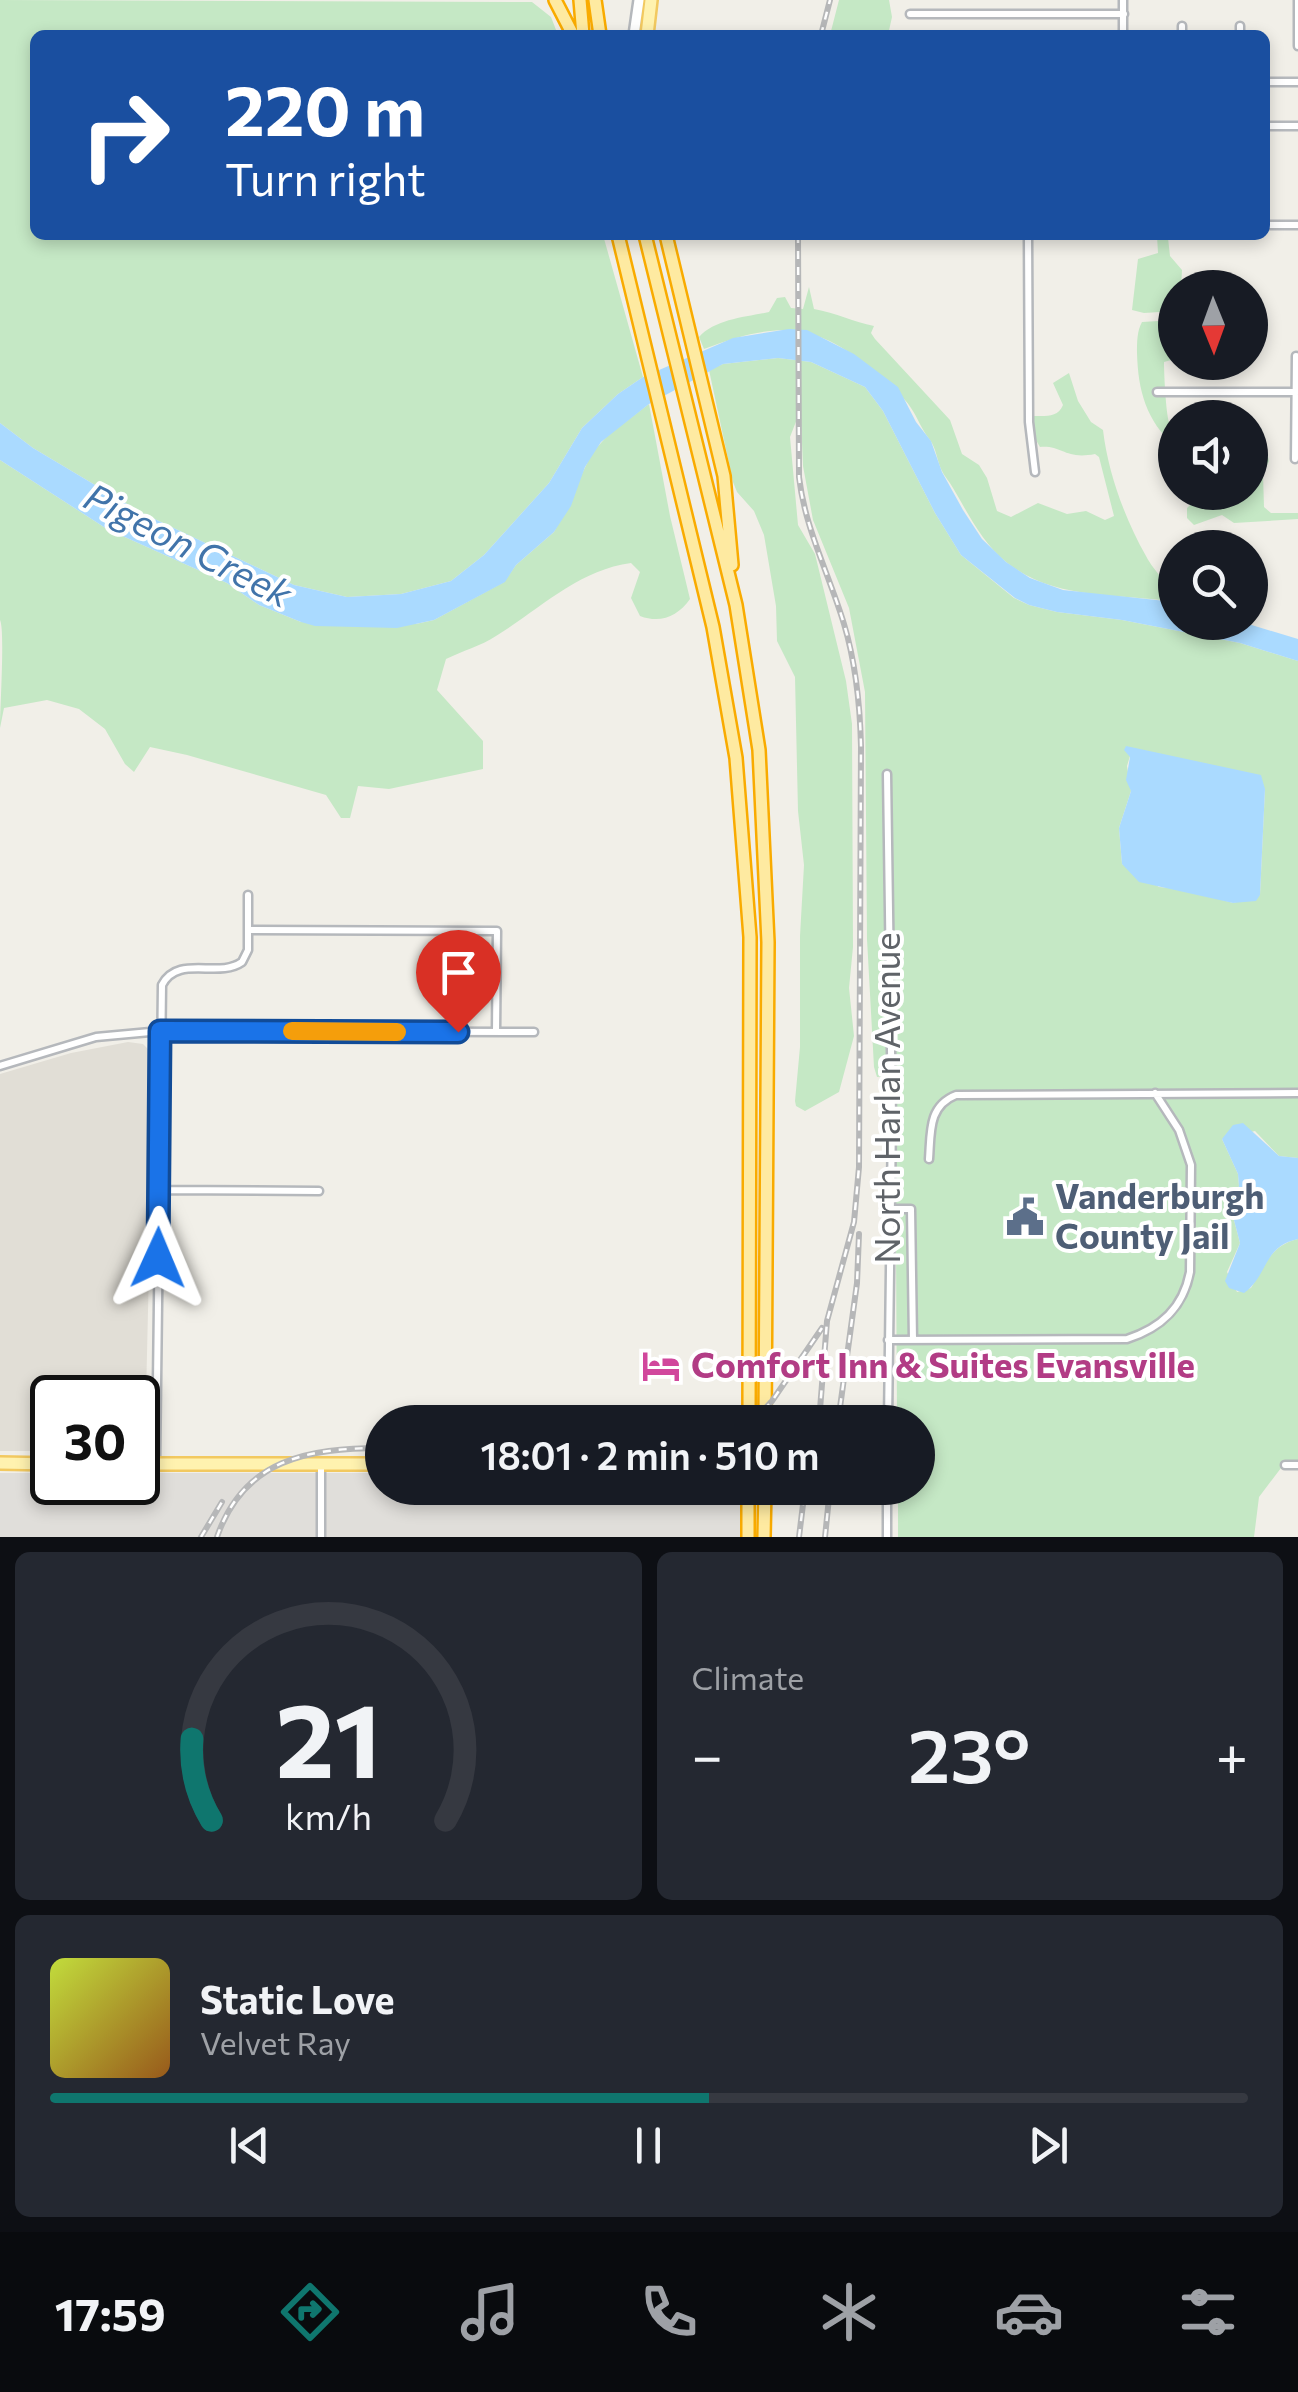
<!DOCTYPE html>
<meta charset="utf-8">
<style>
:root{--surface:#171b24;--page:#242831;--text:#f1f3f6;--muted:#9ea1a6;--line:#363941;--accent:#0f766e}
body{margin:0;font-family:Commissioner,sans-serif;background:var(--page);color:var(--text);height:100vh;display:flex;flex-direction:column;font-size:38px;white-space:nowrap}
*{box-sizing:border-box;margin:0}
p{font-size:32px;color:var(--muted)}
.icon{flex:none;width:55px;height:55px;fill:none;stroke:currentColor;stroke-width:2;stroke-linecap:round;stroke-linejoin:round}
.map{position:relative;height:1537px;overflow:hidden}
.details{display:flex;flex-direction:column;gap:15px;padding:15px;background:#0d0f14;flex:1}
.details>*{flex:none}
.top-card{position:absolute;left:30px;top:30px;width:1240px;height:210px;border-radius:15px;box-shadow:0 5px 15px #0003;background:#1a4fa0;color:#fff;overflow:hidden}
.needle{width:65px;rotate:179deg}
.controls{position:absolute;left:1158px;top:270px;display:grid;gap:20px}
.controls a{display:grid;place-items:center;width:110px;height:110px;border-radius:50%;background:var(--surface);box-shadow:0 5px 15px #0003;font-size:50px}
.speed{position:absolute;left:30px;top:1375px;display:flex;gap:20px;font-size:50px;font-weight:700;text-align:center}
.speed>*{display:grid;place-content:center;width:130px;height:130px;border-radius:50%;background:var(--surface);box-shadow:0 5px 15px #0003;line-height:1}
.speed .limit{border:5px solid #111;border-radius:15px;background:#fff;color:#111}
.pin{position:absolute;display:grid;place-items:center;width:85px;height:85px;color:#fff;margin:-102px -42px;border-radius:50% 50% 50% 0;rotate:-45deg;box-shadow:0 0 10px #0007}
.pin .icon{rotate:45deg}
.me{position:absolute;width:110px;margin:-55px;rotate:1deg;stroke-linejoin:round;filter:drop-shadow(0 0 8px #0008)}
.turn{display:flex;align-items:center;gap:35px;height:210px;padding:0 30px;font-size:45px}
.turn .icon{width:130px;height:130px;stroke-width:2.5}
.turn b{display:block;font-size:70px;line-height:85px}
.big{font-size:75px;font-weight:600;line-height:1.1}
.details .tile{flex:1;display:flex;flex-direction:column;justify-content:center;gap:15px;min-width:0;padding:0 35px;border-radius:15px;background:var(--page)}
.details .dial{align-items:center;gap:0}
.dial svg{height:260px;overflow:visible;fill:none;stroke:var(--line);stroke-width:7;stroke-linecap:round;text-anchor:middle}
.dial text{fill:var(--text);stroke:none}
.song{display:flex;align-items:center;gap:30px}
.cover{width:120px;height:120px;border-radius:15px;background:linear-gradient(135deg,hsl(70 70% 55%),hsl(30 70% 35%))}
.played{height:10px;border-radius:5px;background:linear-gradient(90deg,var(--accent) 55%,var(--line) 55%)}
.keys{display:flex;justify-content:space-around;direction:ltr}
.heat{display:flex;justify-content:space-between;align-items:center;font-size:55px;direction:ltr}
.details .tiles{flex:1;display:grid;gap:15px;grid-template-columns:1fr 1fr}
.tile:last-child{grid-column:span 2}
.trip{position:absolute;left:365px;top:1405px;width:570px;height:100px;border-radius:50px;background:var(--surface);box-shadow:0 5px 15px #0003;font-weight:600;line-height:100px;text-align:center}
.tab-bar{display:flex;height:160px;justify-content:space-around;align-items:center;background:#090b0e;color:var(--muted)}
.tab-bar .icon{width:70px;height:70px}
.tab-bar .selected{color:var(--accent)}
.tab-bar b{font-size:45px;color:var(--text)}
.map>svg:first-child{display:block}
.industrial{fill:#e0deda}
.education{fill:#e1ded6}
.green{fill:#c5e8c5;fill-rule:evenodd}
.water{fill:#aadaff}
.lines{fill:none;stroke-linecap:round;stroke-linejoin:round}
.minor-casing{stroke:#b5b8bc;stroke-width:11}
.tertiary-casing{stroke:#b5b8bc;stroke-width:14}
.primary-casing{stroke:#f2c960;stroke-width:16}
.trunk-casing{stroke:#f9ab00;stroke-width:16}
.minor{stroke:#fff;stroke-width:6}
.tertiary{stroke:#fff;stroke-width:9}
.primary{stroke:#fff2af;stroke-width:11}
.trunk{stroke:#feeaa1;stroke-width:11}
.rail-casing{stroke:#b6b7b8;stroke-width:6}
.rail{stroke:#fff;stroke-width:2.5;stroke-dasharray:8;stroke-linecap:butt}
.route-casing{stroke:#114b97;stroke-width:25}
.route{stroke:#1a73e8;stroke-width:18}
.slow{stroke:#f59e0b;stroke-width:18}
.labels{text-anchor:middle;stroke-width:8;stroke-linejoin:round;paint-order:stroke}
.street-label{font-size:35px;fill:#5f6368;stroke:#fff}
.service-label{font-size:35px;font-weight:bold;fill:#4e5e75;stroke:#fff;text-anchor:start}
.hotel-label{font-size:35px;font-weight:bold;fill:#b23c85;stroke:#fff;text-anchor:start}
.water-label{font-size:38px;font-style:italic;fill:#4174aa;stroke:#fff}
</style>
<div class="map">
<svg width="1298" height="1537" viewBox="0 0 1298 1537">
<rect width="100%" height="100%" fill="#f1efe8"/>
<path class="industrial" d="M0,1473h52v9h86v-9h244v15h358l1,49h-741z"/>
<path class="education" d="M128,1042l15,2 11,11 -9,384 -7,11v-52h-86v53h-52v-377l71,-21z"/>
<path class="green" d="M0,0l532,2 19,15 7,18h-523v200h568l40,142 -25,17 -36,34 -33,55 -65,72 -33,26 -50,13 -54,3 -53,-12 -152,-72 -109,-65 -33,-25z
M839,0h50l3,17 -4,18h-58z
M1157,236l11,2 2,18 12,14 -1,17 -6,1v23l-31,2 -12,-3 6,-51 20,-6z
M809,287l5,22c22,4 40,13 60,17l-3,7 4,6 75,81 12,34 17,11 8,13 10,33 14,6 27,-14 29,11 19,-3 19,9 9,-4 -15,-59 -4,-3c-30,6 -33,-9 -55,-7l-7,-12v-19c11,0 25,2 30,-11l-10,-22 16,-10 9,28 13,21 12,8c5,43 22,89 43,126 8,16 25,29 29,46 -58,-9 -121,-1 -169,-40 -25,-21 -37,-47 -53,-74 -4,-7 -9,-12 -12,-19 -4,-9 -5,-21 -11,-29 -10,-13 -11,-20 -19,-32 -7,-12 -23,-22 -33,-32 -60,-56 -100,-55 -174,-27l-5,-12c16,-18 47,-20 70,-25l8,-14 8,-1 6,11 12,1z
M1175,320v39l-11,3c0,13 2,51 5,60l6,2v22c-29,-25 -37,-56 -38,-93 0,-11 0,-22 5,-31z
M778,358l33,4 54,25 18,24 52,102 26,42 53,43 15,7 28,7 65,8 118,23 58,18v497l-19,-2 -24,-25 -33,8 16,35 1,12 -9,19 10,38 -13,29 10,20 14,-4c13,-22 20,-43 47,-49v222h-16l-1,7 -22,29 -5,40h-356v-49h20v-66h-19l-2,-5 -2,-337 -9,-4 -9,1 -3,-10 -7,-128 -2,-247 -16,-84 -36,-88 -10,-54 -2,-45 -4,-2 -7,18 8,88 17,29 31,127 6,43 1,223 -4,41 5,48 -15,56 -34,19 -9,-5 -1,-5 5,-54v-111l4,-71 -6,-54 -3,-134 -18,-36 -1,-35 -12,-71 -10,-24 -17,-19 -4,-10 -24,-112 14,-6zM1130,756l135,33 -5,106 -27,8 -45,-13 -29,-3 -37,-23 -3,-36 12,-37 -4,-25z
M649,404l21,112 20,83c-12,17 -29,25 -50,17l-9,-18 9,-26 -9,-9c-53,7 -91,46 -135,73 -15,10 -34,15 -50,23l-9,31 46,51v28l-94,20 -31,-3 -8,32h-9l-15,-23 -139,-40 -37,-8 -16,25 -9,-8 -20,-35 -26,-20 -32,-9 -43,8 -4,20c0,-19 5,-99 0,-108v-160l107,69 120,54 32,22 42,17 115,2 18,-4 70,-38 12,-17 38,-33 38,-79 17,-19z
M1250,428h11l8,33 -6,13 1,33 7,6h27v6l-64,4 -12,-8 -28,10 -7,-7v-10l7,-7 14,-2 5,-6 37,-1z"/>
<path class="water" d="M789,329l18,1 47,24 44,33 18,35 15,19 11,31 21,38 19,29 24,23 24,16 33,12 112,12v20l70,1 53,16v22l-58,-18 -118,-23 -65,-8 -28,-7 -14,-7 -54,-43 -26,-42 -52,-102 -18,-24 -54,-25 -33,-4 -55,6 -74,40 -48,38 -16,25 -14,39 -17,26 -38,33 -11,17 -71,38 -37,8 -82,-2 -14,-4 -42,-17 -32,-22 -120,-54 -107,-69v-37l33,25 109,65 152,72 53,12 54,-3 50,-13 33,-26 65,-72 33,-55 36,-34 25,-17 90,-39z
M1126,746l135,29 4,14 -5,106 -4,6 -23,2 -94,-21 -17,-18 -3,-36 12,-37 -5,-11 4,-23 -6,-7z
M1243,1123l36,33 19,2v81c-36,8 -29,36 -54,54l-15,-5 -4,-7 15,-38 -10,-38 9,-19 -1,-12 -16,-35 11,-14z"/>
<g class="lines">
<g class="minor-casing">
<path id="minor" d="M1298,0v46
M910,14h214
M1240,26v9
M1123,35v-35
M1182,35v-9
M1265,82h33
M1265,126h33
M1265,225h33
M1028,235l1,187 6,50
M1157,392h139
M1295,459l1,-103
M887,774l5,344 -4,304
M248,930l249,1 -1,101
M0,1066l96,-29 65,-6 373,1
M929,1159c2,-27 -1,-53 27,-64l342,-2
M159,1190l160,1
M889,1209h22l2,131
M888,1340l239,-1c34,-11 56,-31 63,-67l1,-107 -12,-35 -24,-37
M156,1462l6,-477c16,-31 56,-6 80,-23l6,-12v-55
M1285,1465h13
M321,1537v-72
M887,1537v-49"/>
</g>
<g class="tertiary-casing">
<path id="tertiary" d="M634,35l5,-35"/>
</g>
<g class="primary-casing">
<path id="primary" d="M647,35l4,-35
M0,1463l52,1
M138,1464h244"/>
</g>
<g class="trunk-casing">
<path id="trunk" d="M555,0l18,35
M580,0l3,35
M595,0l5,35
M618,235l95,392 23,131 14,179 -1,485
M645,235l91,370 23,145 9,192 -3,480
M666,235l58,241 8,89
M748,1537v-49
M764,1537l1,-49"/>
</g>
<use href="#minor" class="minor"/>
<use href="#tertiary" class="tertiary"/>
<use href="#primary" class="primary"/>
<use href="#trunk" class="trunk"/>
<g class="rail-casing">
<path id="rail" d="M821,35l9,-35
M798,235l1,242c6,52 30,97 45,147 12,40 16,81 17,122l-2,421 -5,55 -27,99 -8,101
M753,1422l19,-21 50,-73
M838,1422l19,-139 2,-49
M201,1537l21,-35
M217,1537c27,-78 91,-89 165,-89
M799,1537l6,-49
M825,1537l5,-49"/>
</g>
<use href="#rail" class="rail"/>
</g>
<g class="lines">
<g class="route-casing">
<path id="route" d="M158,1258l2,-227 298,1"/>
</g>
<use href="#route" class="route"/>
<path class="slow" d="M292,1031l105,1"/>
</g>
<defs>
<g id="civic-bare" transform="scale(3)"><path d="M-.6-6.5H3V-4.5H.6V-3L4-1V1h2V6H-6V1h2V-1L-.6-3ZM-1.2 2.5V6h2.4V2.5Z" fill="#5c6f8a" stroke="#fff" stroke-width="2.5" paint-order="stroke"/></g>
<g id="hotel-bare" transform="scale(3)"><path d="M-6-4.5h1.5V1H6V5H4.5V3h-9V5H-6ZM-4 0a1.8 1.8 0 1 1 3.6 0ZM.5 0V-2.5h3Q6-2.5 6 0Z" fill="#d1479c" stroke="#fff" stroke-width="2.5" paint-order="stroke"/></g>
</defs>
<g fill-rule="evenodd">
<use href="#civic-bare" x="1025" y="1217"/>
<use href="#hotel-bare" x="661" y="1366"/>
</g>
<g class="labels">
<g class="street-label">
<text transform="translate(888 1098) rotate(-90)" y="12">North Harlan Avenue</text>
</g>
<g class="service-label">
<text x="1055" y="1209">Vanderburgh<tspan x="1055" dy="40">County Jail</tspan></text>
</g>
<g class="hotel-label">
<text x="691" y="1378">Comfort Inn &amp; Suites Evansville</text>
</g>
<g class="water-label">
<text transform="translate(188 546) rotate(27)" y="13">Pigeon Creek</text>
</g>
</g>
</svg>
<div class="controls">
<a><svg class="needle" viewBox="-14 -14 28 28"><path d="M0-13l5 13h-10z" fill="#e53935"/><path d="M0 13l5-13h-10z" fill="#9ea1a6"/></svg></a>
<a><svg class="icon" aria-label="sound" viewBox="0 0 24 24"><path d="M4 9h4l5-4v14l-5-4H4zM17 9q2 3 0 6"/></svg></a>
<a><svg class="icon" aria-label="search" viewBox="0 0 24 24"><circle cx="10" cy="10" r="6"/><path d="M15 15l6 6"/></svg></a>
</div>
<div class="speed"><div class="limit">30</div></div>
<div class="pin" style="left:458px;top:1032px;background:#d93025"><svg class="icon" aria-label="arrive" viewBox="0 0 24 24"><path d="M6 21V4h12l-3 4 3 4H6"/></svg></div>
<svg class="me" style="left:158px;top:1258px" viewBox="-20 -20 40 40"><path d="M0-17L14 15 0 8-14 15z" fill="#1a73e8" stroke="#fff" stroke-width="4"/></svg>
<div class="trip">18:01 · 2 min · 510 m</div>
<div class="top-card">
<div class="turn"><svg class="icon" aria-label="right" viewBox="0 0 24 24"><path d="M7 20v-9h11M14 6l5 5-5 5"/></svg><div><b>220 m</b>Turn right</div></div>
</div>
</div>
<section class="details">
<div class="tiles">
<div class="tile dial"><svg viewBox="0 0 100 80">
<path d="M14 69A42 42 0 1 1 86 69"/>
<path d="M14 69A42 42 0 0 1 8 44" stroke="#0f766e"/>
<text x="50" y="56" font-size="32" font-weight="700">21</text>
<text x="50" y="72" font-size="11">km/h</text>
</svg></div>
<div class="tile"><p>Climate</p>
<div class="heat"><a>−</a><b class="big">23°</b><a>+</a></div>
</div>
<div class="tile">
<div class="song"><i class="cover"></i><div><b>Static Love</b><p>Velvet Ray</p></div></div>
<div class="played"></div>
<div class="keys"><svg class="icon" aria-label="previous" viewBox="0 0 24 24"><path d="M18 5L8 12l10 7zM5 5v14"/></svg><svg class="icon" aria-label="pause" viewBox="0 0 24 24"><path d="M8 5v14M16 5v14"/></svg><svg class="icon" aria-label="next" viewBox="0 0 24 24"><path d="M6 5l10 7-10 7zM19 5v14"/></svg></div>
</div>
</div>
</section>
<nav class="tab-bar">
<b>17:59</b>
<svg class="icon selected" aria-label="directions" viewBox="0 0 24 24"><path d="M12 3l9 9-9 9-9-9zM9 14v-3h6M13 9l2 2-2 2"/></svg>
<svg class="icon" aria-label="music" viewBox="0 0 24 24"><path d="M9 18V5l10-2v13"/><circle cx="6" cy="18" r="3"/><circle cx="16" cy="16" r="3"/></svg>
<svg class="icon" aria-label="phone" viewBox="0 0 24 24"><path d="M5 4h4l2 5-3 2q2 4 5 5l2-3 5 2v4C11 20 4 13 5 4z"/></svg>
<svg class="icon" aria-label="climate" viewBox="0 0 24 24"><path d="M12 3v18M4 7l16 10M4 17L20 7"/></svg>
<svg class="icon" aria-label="car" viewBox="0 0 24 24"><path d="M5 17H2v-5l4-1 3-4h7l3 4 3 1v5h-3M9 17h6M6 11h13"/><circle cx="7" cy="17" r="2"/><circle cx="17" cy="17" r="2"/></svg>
<svg class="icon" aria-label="filters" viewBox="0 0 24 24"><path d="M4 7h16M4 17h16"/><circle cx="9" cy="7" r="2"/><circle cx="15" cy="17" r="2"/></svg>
</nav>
